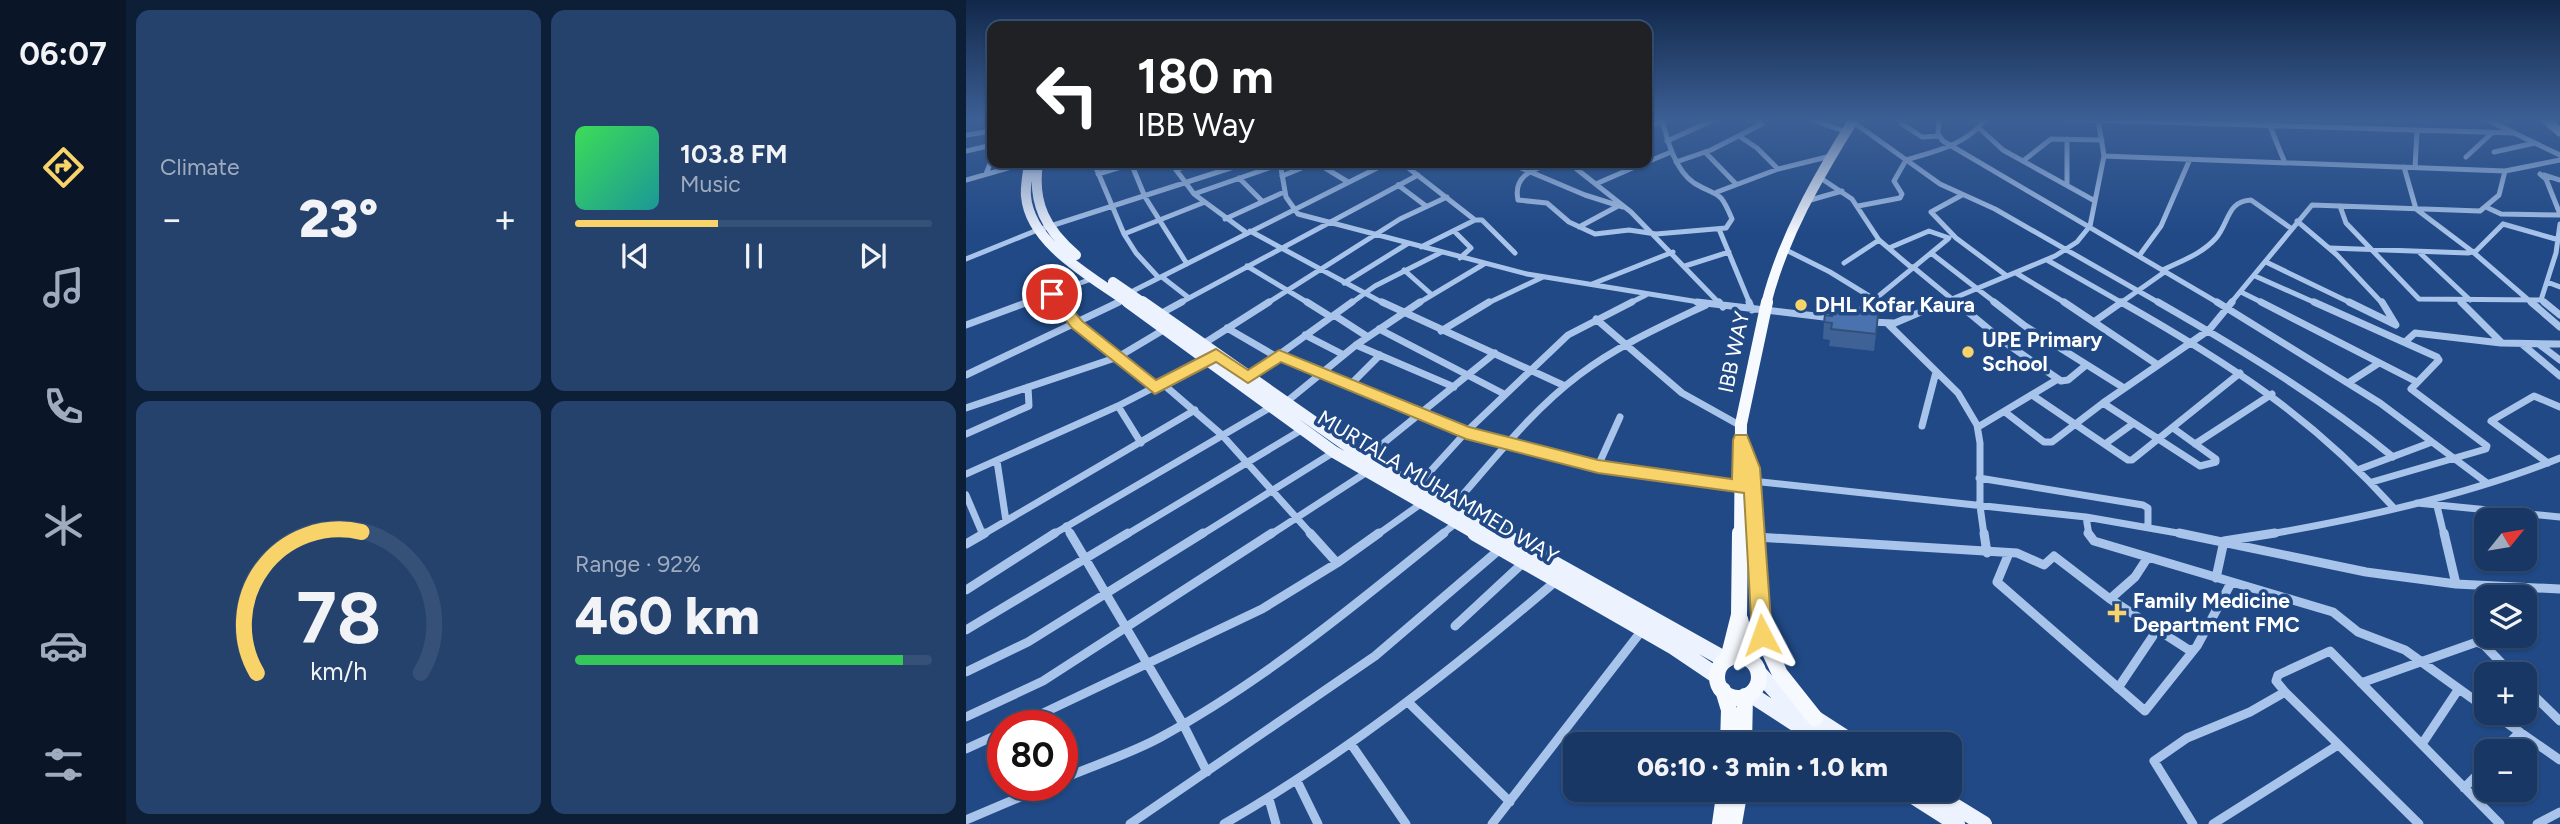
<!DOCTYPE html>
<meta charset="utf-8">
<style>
:root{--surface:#183764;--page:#25426d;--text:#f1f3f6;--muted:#9facbf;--line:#365178;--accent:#f7d36a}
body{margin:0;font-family:Figtree,sans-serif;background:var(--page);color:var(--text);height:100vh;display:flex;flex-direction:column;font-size:26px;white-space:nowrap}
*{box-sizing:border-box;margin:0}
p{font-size:23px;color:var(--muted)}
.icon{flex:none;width:38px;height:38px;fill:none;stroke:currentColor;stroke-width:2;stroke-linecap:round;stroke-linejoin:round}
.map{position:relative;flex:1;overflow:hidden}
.side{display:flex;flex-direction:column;gap:10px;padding:10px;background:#0d1e37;width:840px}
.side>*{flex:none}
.banner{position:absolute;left:21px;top:21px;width:665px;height:147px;border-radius:14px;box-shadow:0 2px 5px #0004,0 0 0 2px var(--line);background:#202124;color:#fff;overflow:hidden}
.needle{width:46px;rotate:60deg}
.controls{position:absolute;left:1508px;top:508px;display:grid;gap:14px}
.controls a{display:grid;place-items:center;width:63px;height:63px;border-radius:14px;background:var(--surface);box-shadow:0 2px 5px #0004,0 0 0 2px var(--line);font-size:35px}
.speed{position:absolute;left:21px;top:710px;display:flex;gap:14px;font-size:35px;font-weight:700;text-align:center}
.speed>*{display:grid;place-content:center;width:91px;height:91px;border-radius:50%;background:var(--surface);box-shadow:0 2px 5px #0004,0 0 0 2px var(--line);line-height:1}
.speed .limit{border:10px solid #d22;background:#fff;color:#111}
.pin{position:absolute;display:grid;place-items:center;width:60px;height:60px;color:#fff;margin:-30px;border:4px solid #fff;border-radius:50%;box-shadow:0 2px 7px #0007}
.me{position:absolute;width:77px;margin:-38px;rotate:356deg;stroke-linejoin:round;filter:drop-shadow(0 0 5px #0008)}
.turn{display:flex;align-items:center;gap:24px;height:147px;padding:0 35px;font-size:32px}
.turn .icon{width:91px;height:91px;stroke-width:2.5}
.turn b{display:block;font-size:49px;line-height:60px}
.big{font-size:52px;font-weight:800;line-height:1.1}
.side .widget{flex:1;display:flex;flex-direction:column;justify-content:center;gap:10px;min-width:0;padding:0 24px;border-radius:14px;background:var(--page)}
.side .dial{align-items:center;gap:0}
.dial svg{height:182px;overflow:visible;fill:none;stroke:var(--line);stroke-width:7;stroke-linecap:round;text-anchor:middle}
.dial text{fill:var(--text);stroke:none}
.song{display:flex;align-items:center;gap:21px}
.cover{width:84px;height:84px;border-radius:10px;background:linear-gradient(135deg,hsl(130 70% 55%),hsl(180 70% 35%))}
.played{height:7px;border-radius:4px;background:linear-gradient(90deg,var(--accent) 40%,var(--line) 40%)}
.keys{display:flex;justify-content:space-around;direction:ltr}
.heat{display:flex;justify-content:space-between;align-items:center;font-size:38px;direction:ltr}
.charge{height:10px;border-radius:5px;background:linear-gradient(90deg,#34c759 92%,var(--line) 0)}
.side .tiles{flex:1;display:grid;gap:10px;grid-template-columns:repeat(2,1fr)}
.trip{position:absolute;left:597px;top:732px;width:399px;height:70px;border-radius:14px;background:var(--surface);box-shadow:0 2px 5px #0004,0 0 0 2px var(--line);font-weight:800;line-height:70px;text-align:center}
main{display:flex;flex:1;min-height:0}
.dock{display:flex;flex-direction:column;width:126px;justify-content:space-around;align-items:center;background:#0a1628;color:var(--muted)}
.dock .icon{width:49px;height:49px}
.dock .current{color:var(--accent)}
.dock b{font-size:32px;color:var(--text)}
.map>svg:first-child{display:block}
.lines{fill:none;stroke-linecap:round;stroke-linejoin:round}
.minor-far2{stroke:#a9c4ea;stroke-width:5}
.minor-far1{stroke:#a9c4ea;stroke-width:7}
.minor{stroke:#a9c4ea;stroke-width:9}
.secondary{stroke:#d4e2f8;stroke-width:9}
.primary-far2{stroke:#edf3fe;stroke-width:10}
.primary-far1{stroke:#edf3fe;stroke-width:12}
.primary{stroke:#edf3fe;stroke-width:16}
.trunk-far2{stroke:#f6f9fe;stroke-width:10}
.trunk-far1{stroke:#f6f9fe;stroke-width:12}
.trunk{stroke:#f6f9fe;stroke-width:16}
.wall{fill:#3f6296}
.building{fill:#4972ae;stroke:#33507a;stroke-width:2}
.route{fill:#f7d36a;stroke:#a18945;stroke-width:2}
.poi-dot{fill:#f7d36a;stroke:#204986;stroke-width:2.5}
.labels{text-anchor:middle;stroke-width:7;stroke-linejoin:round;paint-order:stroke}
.poi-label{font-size:21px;font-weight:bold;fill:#fff;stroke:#204986;text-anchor:start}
.street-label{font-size:21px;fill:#fff;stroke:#204986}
</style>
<main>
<nav class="dock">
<b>06:07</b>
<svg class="icon current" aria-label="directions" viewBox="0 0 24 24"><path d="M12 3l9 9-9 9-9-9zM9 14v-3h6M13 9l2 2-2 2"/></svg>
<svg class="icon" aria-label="music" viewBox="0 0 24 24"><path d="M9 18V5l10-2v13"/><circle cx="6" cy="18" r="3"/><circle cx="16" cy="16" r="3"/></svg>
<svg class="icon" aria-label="phone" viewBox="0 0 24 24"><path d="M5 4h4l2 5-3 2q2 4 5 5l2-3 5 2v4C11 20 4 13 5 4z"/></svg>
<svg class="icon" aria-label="climate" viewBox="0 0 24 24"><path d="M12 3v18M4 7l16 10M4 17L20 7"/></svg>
<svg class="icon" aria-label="car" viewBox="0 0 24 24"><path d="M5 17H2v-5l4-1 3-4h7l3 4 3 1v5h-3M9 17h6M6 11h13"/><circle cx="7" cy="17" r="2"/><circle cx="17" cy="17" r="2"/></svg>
<svg class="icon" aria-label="filters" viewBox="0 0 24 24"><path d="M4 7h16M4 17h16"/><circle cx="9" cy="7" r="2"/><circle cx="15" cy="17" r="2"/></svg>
</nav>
<section class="side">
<div class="tiles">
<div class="widget"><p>Climate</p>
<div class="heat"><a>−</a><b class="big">23°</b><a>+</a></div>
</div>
<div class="widget">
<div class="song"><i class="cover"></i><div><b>103.8 FM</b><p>Music</p></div></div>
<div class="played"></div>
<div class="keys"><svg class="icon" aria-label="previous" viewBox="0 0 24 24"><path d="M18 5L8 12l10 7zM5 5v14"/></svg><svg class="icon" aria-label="pause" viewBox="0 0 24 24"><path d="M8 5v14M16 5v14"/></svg><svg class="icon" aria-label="next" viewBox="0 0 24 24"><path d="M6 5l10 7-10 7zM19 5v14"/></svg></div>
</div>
<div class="widget dial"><svg viewBox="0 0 100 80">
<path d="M14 69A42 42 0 1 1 86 69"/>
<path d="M14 69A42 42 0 0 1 60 7" stroke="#f7d36a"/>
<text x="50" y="56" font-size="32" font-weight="700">78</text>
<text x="50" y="72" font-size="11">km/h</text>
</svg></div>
<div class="widget"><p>Range · 92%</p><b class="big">460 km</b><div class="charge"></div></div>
</div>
</section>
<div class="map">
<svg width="1594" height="824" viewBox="0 0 1594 824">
<rect width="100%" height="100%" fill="#204986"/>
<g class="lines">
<path class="minor-far2" d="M843,119l38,13
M973,119l-1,15 5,7 277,163
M1094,119l454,14
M1301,119l18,44
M1519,119l75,36
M887,122l87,62 55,25 166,95
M936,124l20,13 17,-1
M681,125l23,-6
M1013,128l24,22 92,51
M0,135l26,-4
M773,136l18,12 21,21
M1101,139v46
M701,141l49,-22
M0,151l26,-6
M739,152l31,32
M1528,152l41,-9
M1138,156l401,15 55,-11
M1500,157l26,-24
M1057,161l28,-22 51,1
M681,162l24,-10
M710,162l35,-12 51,-26 -6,-5
M128,163l30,71 81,-32
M165,163l14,34 42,67
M205,163l23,31 53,39
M314,163l6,34 12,17 229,60 184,30
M351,163l31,19
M436,163l73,57
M543,163l76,32 38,12
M585,163c-19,7 -38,13 -33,37l29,3 22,19 26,12 34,-4 27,4 70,-6 6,-9c-13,-31 -13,-21 -38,-36 -19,-13 -27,-43 -32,-64
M603,163l62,49 89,92
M1438,167l12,42 57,43 60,52
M1449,168l2,-37
M210,170l18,-7
M20,174l6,-15
M132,174l36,-11
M1574,174l6,5 14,35
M1578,175l16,5
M316,176l32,-13
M853,177l33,22 27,41 33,28
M273,178l23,23
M0,180l60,-17
M632,183l46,-20
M432,185l28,21
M751,192l61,-23 53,-13
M228,194l86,-30
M996,195l-31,17 25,26 51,38
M841,201l35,-10
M892,206l42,-8 2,-4 -8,-13 12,-21c30,-9 60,-15 80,-41
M1374,206l6,17 73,76 122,1
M1522,208l13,6 59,1
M259,219l59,-27
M1331,221l40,34 46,49
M1537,224l56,16
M613,227l39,-21
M753,229l31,75
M284,231l135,73
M488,231l17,17 -11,10
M158,234l12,19 23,25
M455,247l54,-27h7l33,33
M923,248l40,-17 20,7
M1364,248l138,5 8,-2 27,-27
M818,249l46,23 44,27
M965,253l66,51
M1454,253l50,47
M1173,256l22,-30 29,-67
M0,259l69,-28 211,-68
M1081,260l77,44
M1300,262l87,42
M878,263l35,-23
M281,266l63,38
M719,266l44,-14
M947,267l45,37
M438,270l27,24
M1197,270c18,-9 39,-16 53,-32 13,-15 11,-37 35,-38l41,29
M1050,273l51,31
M1289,276l63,28
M196,277l27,21
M1581,282l13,5
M378,283l63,-39
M626,284l81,-32
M1275,292l24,12
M163,293l258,-130
M86,294l8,10
M1575,300l15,-47 4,-29
M1575,300l5,4
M1494,301l3,3
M57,304l71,-26
M149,304l9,-4
M212,304l240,-129
M300,304l134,-85 47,-22
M384,304l25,-18 65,-33
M451,304l67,-40
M520,304l57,-27
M662,304l18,-9
M903,304l79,-65
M974,304l115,-48 22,-14 13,-16 14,-70 -6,-37
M1153,304l47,-33
M1264,304l82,-99 168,6 19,-16 6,-24"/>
<path class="minor-far1" d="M93,302l18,22 78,64
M341,302l24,15
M416,302l183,84
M731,302l135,16
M753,302l4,5
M783,302l3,8
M990,302l47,39 58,40 7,-1 17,-14
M1028,302l31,24 99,62
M1098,302l94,63
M1155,302c106,60 190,114 272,205
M1192,302c82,47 162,95 235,155
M1251,302l163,101 107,80
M1295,302l154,79
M1348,302l123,55 2,3 -28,29 76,57 -1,3 -114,33
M1383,302l47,23 -14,-23
M1495,302l40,40
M1565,302l29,25
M1578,302l16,13
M194,314l22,-12
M368,315l34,22
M888,316l17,-14
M630,319l86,74 59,33
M1129,321l27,-19
M902,322l27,1 49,-21
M922,324l70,69 19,32 3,18v63l4,29
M0,325l62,-23
M261,328l50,29
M413,329l125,65
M475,331l48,-29
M339,335l39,20
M1439,342l10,-9 86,10 59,1
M237,344l66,-42
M1556,344l38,32
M390,345l98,42
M1574,345l20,15
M313,355l187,77 132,34 142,21
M0,375l153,-73
M282,377l104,-75
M1382,383l31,-20
M197,384l59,51 90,100
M385,384l29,-29
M1066,395l96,65h4l108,-87
M319,403l71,-58 64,-43
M1137,403l97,63 16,-4v-3l-43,-31
M152,406l23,37
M0,408l152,-51 47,-28
M1039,412l39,30h8l51,-39 106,-73 23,-28
M956,426l14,-54
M1012,427l80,-48
M0,434l63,-28 -1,-19
M1139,444l29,-21
M1229,444l77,-50
M399,458l130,-105
M31,461l9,60
M1582,463l-57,-42 43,-25 26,11
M632,466l22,-49
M1394,469l72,-27
M0,474l152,-68 91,-47
M1013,478l164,27 5,3v18
M786,481l334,36 103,18
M450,487l50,-55 102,-97 64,-33
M0,495l17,40
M1451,503l143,14
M1471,506l7,29
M486,507c40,-45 78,-95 127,-132 38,-29 83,-49 127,-70
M1120,517l3,18
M100,526l5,9
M16,535l213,-125
M86,535l219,-128
M160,535l177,-106
M235,535l133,-83
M304,535l97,-63
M411,535l45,-32
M475,535l15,-12
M1298,535c95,-16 207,-41 296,-77"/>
<path class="minor" d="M104,533l113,191 24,48
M344,533l27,30
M1018,533l3,20
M1122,533l6,8 239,71 25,20 47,18 82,59
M1213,533l187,39 90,12 104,5
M1478,533l12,51
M790,537l261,16 27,12 10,-9 56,43 79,51 4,-1
M0,544l19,-11
M1043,553l-12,29 148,129 52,-65 34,-63
M1250,578l8,-37 51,-8
M0,590l89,-57
M1144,599l25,-22 13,-20
M489,626l70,-65
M0,630l162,-97
M0,672l62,-30 175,-109
M1395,683l116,-41 7,3 28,29
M1559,687l35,34
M1152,688l39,-58
M443,703l101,99
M1525,712l69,48
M0,717l77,-36 229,-148
M50,726l246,-117 75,-46 42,-30
M385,744l55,80
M1456,744l36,-54
M0,749l37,-17
M1535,751l19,-19
M96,779c32,-14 68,-25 99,-42 102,-56 192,-130 283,-204
M331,781l21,43
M1498,788l23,-23
M303,799l7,25
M0,820l80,-34
M164,824l245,-168 125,-107
M258,824c120,-69 227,-153 332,-243
M526,824l151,-195
M1227,824l-39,-63 33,-23 63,-26 35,-20
M1247,824l125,-79
M1453,824l-134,-132 -9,-11 2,-6 52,-24 170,173
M1571,824l23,-12"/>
<path class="secondary" d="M1579,119l15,13"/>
<path class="primary-far2" d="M63,163c-1,10 -4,23 -3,33 4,49 68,82 104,108
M72,163c-6,40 8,67 38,92
M147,282l32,22"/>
<path class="primary-far1" d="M162,302l206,150 144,83
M176,302l223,156 137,77"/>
<path class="primary" d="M509,533l199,114 43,29
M533,533l227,127
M794,674l19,21 76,49
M784,694l77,50
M936,789l55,35
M961,789l57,35"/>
<path class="trunk-far2" d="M800,304c17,-67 52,-127 88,-185"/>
<path class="trunk-far1" d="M778,449l7,19 4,67
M774,535l1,-111 26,-122"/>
<path class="trunk" d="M789,533l7,102 18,39 35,44
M774,619l10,40
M751 677a21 21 0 1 1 42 0a21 21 0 1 1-42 0Z
M762,659l11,-44 1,-82
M757,690l6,20 -1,34
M778,744l1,-48
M754,824l5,-35
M768,824l6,-35"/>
</g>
<path class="wall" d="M866,316l44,18 -2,17 -45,-5 1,-6 -7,-1 1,-17z"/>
<path class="building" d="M867,310l45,4 -2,20 -45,-5 1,-6 -8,-1 1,-7 7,1z"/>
<linearGradient id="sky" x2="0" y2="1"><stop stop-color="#12284a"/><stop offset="0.51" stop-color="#3c5f95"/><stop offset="1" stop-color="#3c5f95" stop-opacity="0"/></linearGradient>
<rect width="1594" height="235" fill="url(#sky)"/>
<path class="route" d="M86,289l5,2 25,30 74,59 60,-31 32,21 31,-20 190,77 129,33 134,19 1,-39 2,-5h12l13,33 12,167 -3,6 -7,3 -7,-3 -3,-6 -8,-142 -146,-20 -132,-34 -185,-77 -33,21 -32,-21 -61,32 -83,-66 -27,-34z"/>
<g class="poi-dot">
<circle cx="835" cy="305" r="7"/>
<circle cx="1002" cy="352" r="7"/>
<path d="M1147.5 602.5h7v7h7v7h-7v7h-7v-7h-7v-7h7z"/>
</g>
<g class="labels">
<g class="poi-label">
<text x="849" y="312">DHL Kofar Kaura</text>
<text x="1016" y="347">UPE Primary<tspan x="1016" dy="24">School</tspan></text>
<text x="1167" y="608">Family Medicine<tspan x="1167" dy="24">Department FMC</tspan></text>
</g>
<g class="street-label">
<text transform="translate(768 352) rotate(-78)" y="7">IBB WAY</text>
<text transform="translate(472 487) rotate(31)" y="7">MURTALA MUHAMMED WAY</text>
</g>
</g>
</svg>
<div class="controls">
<a><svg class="needle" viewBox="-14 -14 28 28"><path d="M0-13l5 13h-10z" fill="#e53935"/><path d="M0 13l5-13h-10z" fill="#9facbf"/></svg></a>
<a><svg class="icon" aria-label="layers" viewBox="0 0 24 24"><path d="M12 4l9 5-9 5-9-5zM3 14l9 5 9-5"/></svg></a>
<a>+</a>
<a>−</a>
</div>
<div class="speed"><div class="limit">80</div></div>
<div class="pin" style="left:86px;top:294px;background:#d93025"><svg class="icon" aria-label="arrive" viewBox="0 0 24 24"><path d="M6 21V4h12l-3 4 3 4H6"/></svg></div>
<svg class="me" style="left:796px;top:635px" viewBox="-20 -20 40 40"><path d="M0-17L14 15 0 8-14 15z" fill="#f7d36a" stroke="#fff" stroke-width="4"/></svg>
<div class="trip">06:10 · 3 min · 1.0 km</div>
<div class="banner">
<div class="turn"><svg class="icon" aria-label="left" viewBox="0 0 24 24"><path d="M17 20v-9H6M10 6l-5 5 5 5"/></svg><div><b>180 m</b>IBB Way</div></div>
</div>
</div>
</main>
